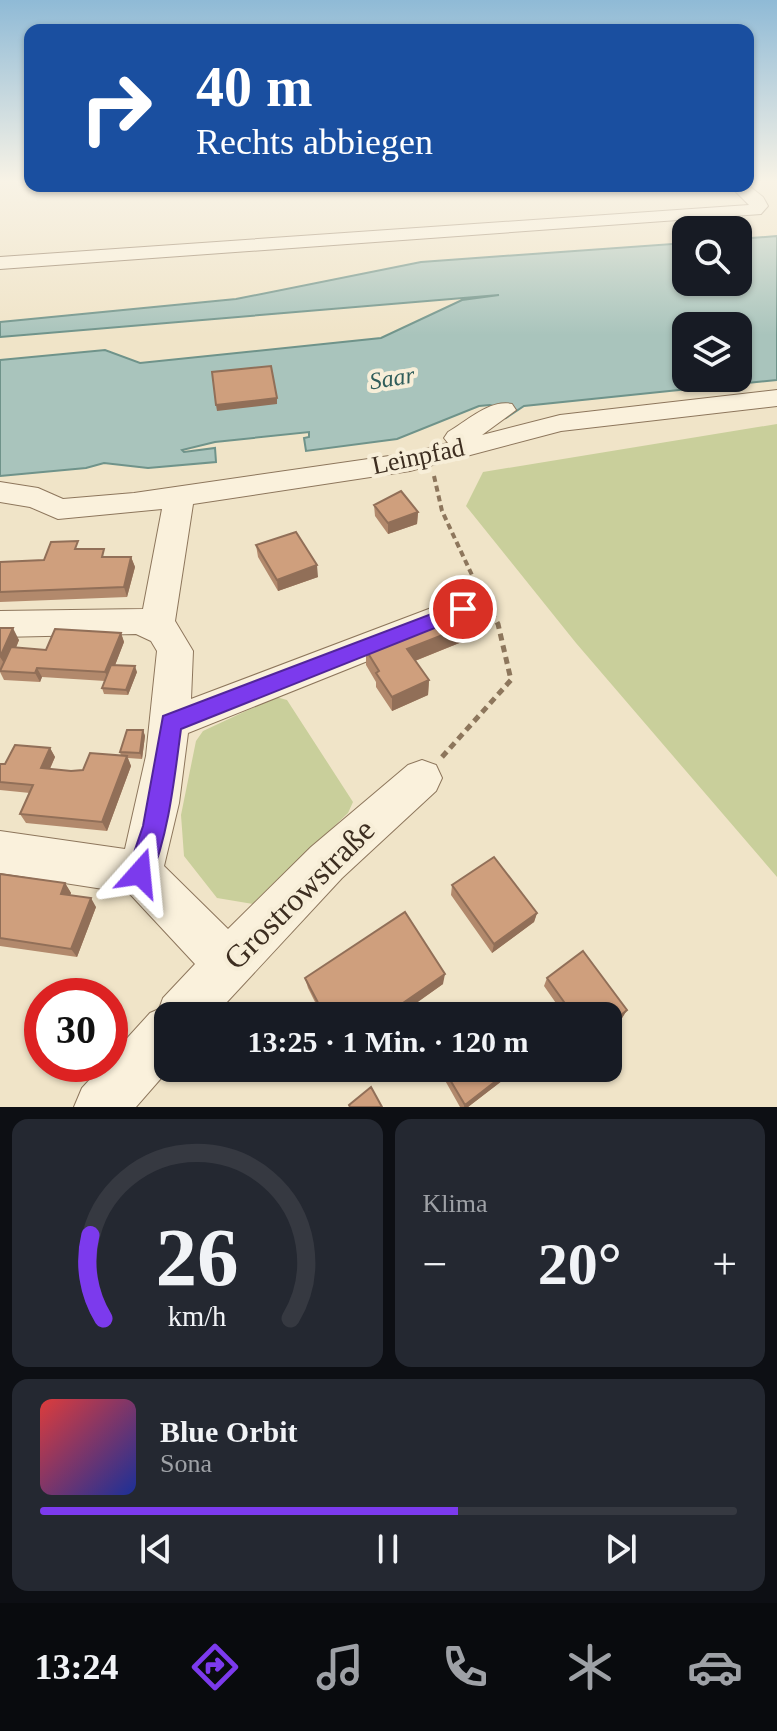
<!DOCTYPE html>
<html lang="de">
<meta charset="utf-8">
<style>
:root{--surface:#171b24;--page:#242831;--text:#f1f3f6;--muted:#9ea1a6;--line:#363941;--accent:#7c3aed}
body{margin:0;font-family:Georgia,serif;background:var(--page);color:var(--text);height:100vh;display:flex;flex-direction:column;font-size:30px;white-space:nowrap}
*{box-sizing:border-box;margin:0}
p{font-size:26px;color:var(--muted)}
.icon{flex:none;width:44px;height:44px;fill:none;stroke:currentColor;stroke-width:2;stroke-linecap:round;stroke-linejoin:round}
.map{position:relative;height:1107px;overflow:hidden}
.sheet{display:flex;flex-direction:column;gap:12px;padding:12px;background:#0d0f14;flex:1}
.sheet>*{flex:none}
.banner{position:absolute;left:24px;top:24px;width:730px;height:168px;border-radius:16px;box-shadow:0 2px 6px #0004;background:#1a4fa0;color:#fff;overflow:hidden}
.fabs{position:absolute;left:672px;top:216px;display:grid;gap:16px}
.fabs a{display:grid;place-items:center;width:80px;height:80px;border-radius:16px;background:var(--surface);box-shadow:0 2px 6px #0004;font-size:40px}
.speed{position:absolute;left:24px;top:978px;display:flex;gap:16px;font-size:40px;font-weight:700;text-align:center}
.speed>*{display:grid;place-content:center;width:104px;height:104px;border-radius:50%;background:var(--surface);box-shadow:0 2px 6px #0004;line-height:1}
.speed .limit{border:12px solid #d22;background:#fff;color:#111}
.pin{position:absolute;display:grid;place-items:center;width:68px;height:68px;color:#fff;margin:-34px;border:4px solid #fff;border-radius:50%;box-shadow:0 2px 8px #0007}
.me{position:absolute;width:88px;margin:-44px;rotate:18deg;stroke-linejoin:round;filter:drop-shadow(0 0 6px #0008)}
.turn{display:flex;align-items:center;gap:28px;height:168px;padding:0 40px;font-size:36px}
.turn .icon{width:104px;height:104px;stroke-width:2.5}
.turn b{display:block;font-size:56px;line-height:68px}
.big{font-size:60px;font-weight:700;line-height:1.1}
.sheet .widget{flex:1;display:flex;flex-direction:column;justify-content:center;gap:12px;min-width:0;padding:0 28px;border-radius:16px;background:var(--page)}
.sheet .dial{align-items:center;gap:0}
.dial svg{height:208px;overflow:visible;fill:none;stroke:var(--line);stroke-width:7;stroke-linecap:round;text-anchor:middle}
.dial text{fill:var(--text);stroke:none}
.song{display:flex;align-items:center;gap:24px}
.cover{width:96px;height:96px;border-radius:12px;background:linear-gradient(135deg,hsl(0 70% 55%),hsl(230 70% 35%))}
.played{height:8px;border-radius:4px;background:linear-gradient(90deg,var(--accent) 60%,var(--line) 60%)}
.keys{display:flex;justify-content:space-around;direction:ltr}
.heat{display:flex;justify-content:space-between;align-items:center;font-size:44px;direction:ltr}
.sheet .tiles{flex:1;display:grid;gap:12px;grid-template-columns:1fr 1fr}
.widget:last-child{grid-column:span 2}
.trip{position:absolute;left:154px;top:1002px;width:468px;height:80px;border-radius:16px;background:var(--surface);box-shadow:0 2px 6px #0004;font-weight:700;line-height:80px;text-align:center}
.tab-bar{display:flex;height:128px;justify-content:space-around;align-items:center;background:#090b0e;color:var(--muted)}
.tab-bar .icon{width:56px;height:56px}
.tab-bar .selected{color:var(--accent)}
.tab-bar b{font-size:36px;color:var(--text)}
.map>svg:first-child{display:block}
.green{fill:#c9cf9b}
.water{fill:#a9c4bc;stroke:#6f938a;stroke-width:2;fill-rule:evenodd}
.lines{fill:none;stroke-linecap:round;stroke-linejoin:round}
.minor-casing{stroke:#8d765c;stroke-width:2}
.path-far1{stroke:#8d765c;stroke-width:4;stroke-dasharray:6 4;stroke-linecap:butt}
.path{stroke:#8d765c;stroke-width:5;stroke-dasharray:7 5;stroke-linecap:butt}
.minor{fill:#faf1dc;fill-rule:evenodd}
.wall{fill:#b2896c}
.shaded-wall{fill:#916f58}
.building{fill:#cf9f7d;stroke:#916f58;stroke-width:2}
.route{fill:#7c3aed;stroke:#51269a;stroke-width:2}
.labels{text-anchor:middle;stroke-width:8;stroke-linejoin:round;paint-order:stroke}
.far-water-label{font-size:24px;font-style:italic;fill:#2f5d5a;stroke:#f7eed8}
.street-label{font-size:26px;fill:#3d2e20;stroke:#f7eed8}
.near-street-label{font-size:32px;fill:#3d2e20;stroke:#f7eed8}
</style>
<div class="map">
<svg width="777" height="1107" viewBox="0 0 777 1107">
<rect width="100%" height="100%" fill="#f0e4c8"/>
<path class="green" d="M777,424v453l-201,-234 -110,-137 17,-34z
M276,697l11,3 66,102 -5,11 -95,91 -36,-6 -33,-42 -3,-41 15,-74 7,-10z"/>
<path class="water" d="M777,236v144l-253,26 -18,12 -3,-9 -13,-4 -11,1 -82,33 -91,12 -2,-13 5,-1v-5l-94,10 -33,8 2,2 31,-4 1,14 -68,6 -44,-5 -18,5 -86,8v-116l105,-10 35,13 241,-25 81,-38 37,-5 -499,42v-15l236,-23 185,-37 265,-19v39h52v-43zM686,326h52v52h-52z"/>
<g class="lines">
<g class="minor-casing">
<path id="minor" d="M748,185l15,12 5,9 -7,8 -761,55v-12l749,-52 -19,-19z
M777,390v16l-216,25 -151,40 -217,33 -18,117 18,30 -2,48 272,-103 12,4 5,9 -5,9 -287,115 -9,70 -15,63 64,63 83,-82 97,-82 14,-5 14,5 6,13 -6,13 -94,87 -128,138h-46l2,52 -34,39h-62l8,-19 22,-24h6v-7l40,-44 9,-4 4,-11 32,-34 -66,-71 -129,-20v-42l125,18 21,-93 11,-105 -6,-10 -15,-7 -136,3v-26l143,-2 19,-100 -104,10 -28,-12 -30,-5v-20l38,6 25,11 71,-6 276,-40 38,-10 -4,-5 4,-6c19,-11 42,-33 64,-28l4,6 -34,25 78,-20z"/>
</g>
<path class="path-far1" d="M434,476l8,35 37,79"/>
<path class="path" d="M442,757l69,-77 -13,-56 -9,-16"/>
<use href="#minor" class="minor"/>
</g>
<path class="wall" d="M374,505l44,7 -1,12 -29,10 -13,-18z
M256,545l62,32 -40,14 -20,-34z
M81,549l26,8h24l4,10 -8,30 -127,5v-40l44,-2z
M486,618l-2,15 -69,28 14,19 -1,15 -36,16 -16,-24v-5l-10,-17v-15z
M0,628l19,12 -3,8 30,2 75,-17 3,9 -9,23 22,7 -9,23 -24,-1 -2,-6 3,-7 -63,-4 -2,5 -36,-2 -4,-8z
M143,730l2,6 -3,23 -14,-1 3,8 -24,65 -81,-8 -6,-9 10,-21 -30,-3v-26h5l45,-16 5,9 -5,12 21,2 12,-1 38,-14 -1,-4z
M0,874l65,9 6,10 -1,2 26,12 -19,50 -77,-11z
M452,885l85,28 -3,9 -42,31 -41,-58z
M305,978l138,6 -39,28 2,4h-84l-14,-28z
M547,978l80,32 -5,8 -14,-2h-43l-21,-30z
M438,1068h71l1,2 -3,7 -39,30h-8z"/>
<path class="shaded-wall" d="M277,398v6l-60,7 -1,-6z
M418,512l-1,12 -29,10v-11z
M131,557l4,10 -8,30 -3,-10z
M317,565l1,12 -40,14 -1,-11z
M486,618l-2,15 -77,31v-15z
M13,628l6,12 -12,28 -7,-11z
M121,633l3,9 -15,39 -4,-9z
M135,666l2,6 -9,23 -2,-5z
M37,668l5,9 -2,5 -5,-9z
M429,680l-1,15 -36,16v-14z
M143,730l2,6 -3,23 -2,-6z
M50,748l5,9 -9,20 -5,-9z
M127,756l4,10 -24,65 -5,-9z
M65,883l6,10 -4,10 -6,-9z
M91,898l5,9 -19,50 -6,-8z
M537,913l-3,9 -42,31 2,-9z
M445,974l-2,10 -44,31 1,-10z
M627,1010l-5,8 -14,11v-3z
M510,1070l-3,7 -39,30h-4l1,-2z"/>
<path class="building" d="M271,366l6,32 -61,7 -4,-33z
M401,491l17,21 -30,11 -14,-18z
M296,532l21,33 -40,15 -21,-35z
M78,541l-3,8h29l-2,8h29l-7,30 -124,5v-30l44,-2 7,-18z
M477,606l9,12 -79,31 22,31 -37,17 -16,-24 3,-2 -13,-21z
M0,628h13l-13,29z
M55,629l66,4 -16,39 -68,-4 -2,5 -35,-2 11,-24 35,3z
M111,665l24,1 -9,24 -24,-2z
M127,730h16l-3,23 -20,-1z
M15,745l35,3 -9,20 30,3 12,-1 7,-17 37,3 -25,66 -82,-8 13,-29 -33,-3v-18h5z
M494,857l43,56 -43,31 -42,-59z
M0,874l65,9 -4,11 30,4 -20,51 -71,-11z
M405,912l40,62 -45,31 6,11h-81l-20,-38z
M583,951l44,59 -19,16v-10h-34l-27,-38z
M472,1011l3,5h-9z
M443,1068h66l1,2 -45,35z
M371,1087l11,20h-32l-1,-2z"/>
<linearGradient id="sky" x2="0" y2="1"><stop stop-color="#8fbad6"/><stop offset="0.54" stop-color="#f8f3e6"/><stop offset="1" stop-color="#f8f3e6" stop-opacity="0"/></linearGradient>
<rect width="777" height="335" fill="url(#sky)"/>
<path class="route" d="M463,602l7,2 3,5 -3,5 -289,115c-7,52 -12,104 -32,153l-9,3 -9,-3 -4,-9 16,-47 20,-110z"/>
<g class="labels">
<g class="far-water-label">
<text transform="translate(392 378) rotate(-9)" y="8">Saar</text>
</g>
<g class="street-label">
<text transform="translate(418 456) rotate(-12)" y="9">Leinpfad</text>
</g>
<g class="near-street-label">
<text transform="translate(299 894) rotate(-45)" y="11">Grostrowstraße</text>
</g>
</g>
</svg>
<div class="fabs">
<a><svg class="icon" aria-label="search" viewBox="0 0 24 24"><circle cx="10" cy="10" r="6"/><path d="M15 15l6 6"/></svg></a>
<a><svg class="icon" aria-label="layers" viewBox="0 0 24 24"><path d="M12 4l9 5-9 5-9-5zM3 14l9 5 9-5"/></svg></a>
</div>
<div class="speed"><div class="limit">30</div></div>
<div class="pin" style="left:463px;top:609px;background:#d93025"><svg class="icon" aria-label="arrive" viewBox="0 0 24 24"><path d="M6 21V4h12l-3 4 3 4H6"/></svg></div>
<svg class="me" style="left:140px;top:873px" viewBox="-20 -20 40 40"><path d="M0-17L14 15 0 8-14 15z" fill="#7c3aed" stroke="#fff" stroke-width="4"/></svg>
<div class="trip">13:25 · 1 Min. · 120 m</div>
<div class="banner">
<div class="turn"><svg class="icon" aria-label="right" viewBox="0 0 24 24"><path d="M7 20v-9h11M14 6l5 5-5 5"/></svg><div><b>40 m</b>Rechts abbiegen</div></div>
</div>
</div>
<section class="sheet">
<div class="tiles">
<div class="widget dial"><svg viewBox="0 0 100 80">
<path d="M14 69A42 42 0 1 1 86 69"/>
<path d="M14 69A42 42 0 0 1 9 37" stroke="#7c3aed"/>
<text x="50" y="56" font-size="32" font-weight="700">26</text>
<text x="50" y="72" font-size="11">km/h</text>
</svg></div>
<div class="widget"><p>Klima</p>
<div class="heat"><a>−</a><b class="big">20°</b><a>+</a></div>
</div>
<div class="widget">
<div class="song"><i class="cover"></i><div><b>Blue Orbit</b><p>Sona</p></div></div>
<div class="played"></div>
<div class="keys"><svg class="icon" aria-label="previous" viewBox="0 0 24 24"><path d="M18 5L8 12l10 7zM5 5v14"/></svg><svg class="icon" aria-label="pause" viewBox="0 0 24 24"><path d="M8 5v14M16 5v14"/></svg><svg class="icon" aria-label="next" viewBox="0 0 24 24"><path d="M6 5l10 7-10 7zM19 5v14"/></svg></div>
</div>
</div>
</section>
<nav class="tab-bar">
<b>13:24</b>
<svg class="icon selected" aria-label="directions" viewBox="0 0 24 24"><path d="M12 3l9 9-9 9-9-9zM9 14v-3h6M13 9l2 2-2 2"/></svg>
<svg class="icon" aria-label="music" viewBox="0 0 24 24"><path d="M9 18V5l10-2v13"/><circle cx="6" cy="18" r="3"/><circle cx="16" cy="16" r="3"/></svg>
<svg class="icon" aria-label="phone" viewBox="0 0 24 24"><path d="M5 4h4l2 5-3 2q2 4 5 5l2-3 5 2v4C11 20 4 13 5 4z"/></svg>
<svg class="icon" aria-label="climate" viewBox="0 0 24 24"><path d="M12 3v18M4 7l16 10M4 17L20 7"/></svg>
<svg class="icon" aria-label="car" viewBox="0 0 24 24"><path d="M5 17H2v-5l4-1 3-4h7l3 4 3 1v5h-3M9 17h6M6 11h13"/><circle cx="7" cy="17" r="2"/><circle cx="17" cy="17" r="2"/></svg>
</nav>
